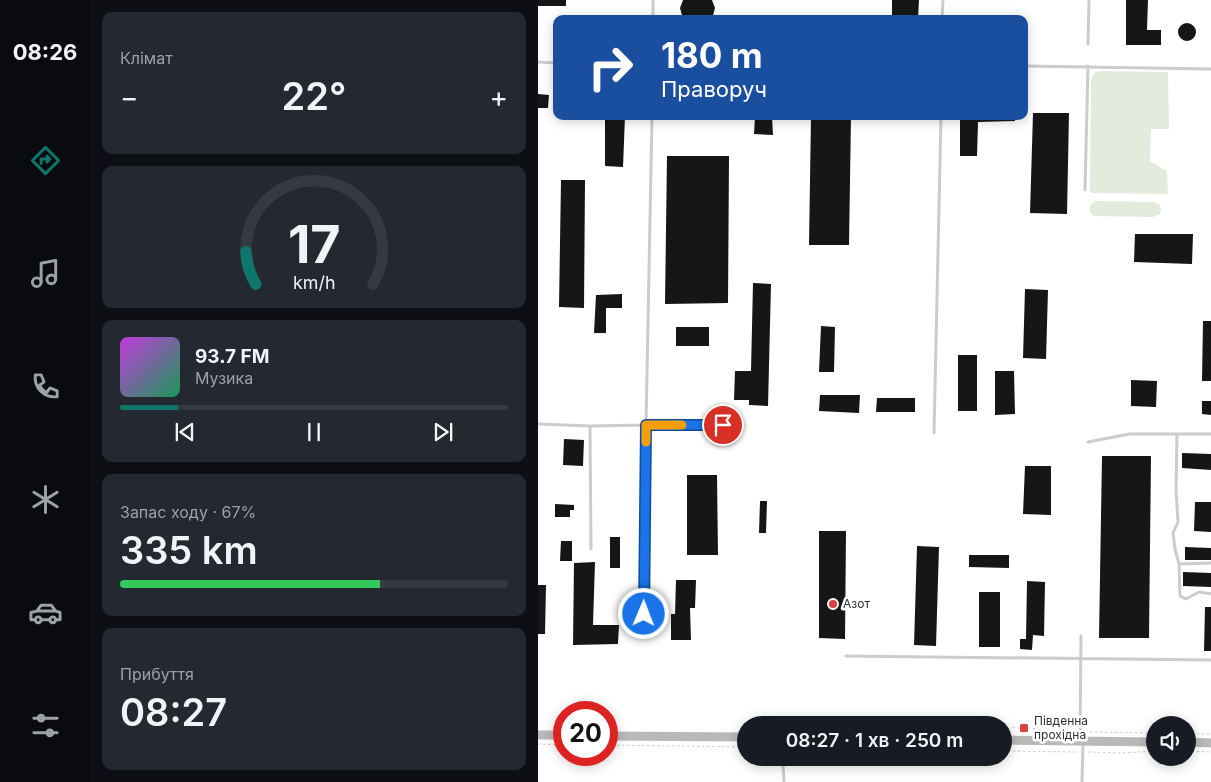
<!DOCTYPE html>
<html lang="uk">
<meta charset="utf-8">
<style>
:root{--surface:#171b24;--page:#242831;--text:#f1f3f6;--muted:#9ea1a6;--line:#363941;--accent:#0f766e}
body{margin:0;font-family:Inter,sans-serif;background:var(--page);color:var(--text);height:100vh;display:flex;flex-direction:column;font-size:19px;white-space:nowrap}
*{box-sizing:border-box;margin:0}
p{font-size:16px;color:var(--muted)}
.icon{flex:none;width:28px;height:28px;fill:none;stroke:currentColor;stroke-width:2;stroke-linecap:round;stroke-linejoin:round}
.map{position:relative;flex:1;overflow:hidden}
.sheet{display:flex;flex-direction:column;gap:12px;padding:12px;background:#0d0f14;width:448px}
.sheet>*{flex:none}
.banner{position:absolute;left:15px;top:15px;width:475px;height:105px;border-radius:10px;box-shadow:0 2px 12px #0003;background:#1a4fa0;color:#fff;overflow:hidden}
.controls{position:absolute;left:608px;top:716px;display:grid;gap:10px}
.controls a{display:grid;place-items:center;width:50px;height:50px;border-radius:50%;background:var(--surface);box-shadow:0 2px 12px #0003;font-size:25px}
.speed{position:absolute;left:15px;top:701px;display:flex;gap:10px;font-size:25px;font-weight:700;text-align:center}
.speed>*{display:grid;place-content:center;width:65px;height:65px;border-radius:50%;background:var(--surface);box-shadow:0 2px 12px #0003;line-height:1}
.speed .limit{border:8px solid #d22;background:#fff;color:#111}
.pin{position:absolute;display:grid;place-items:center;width:42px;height:42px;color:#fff;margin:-21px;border:2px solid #fff;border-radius:50%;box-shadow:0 1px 5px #0007}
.me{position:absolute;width:55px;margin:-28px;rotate:1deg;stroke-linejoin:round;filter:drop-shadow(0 0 4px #0008)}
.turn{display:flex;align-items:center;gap:18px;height:105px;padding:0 25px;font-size:22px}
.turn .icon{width:65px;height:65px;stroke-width:2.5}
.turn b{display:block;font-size:35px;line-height:42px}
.big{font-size:38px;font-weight:600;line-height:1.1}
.sheet .tile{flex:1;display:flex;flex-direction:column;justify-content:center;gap:8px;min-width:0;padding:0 18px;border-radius:10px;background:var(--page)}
.sheet .dial{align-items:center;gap:0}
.dial svg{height:130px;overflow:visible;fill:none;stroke:var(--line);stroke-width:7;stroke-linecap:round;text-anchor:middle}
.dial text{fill:var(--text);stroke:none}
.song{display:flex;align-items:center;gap:15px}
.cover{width:60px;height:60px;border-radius:8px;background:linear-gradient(135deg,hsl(290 70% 55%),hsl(150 70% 35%))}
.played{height:5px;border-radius:2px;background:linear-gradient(90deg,var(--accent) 15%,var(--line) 15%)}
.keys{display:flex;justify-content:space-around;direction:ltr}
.heat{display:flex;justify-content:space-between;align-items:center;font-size:28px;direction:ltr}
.charge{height:8px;border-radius:4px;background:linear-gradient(90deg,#34c759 67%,var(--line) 0)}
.trip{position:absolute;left:199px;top:716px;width:275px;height:50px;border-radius:25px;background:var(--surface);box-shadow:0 2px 12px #0003;font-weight:600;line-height:50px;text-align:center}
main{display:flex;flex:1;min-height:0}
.tabs{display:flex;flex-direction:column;width:90px;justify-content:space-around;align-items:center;background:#090b0e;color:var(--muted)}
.tabs .icon{width:35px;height:35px}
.tabs .active{color:var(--accent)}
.tabs b{font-size:22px;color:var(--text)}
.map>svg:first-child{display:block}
.green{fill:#e3ebdd}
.building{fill:#161616}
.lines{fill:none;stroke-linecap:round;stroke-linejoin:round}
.path{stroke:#ccc;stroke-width:1;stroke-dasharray:2.5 2.5;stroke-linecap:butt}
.service{stroke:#ccc;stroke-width:3}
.secondary{stroke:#b9b9b9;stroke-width:9}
.route-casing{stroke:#114b97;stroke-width:12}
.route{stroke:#1a73e8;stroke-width:9}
.slow{stroke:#f59e0b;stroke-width:9}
.poi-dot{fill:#db403b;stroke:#fff;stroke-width:2}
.labels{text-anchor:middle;stroke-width:5;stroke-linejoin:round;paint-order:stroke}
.poi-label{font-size:12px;fill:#2f2f2f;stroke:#fff;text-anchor:start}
</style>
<main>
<nav class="tabs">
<b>08:26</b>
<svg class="icon active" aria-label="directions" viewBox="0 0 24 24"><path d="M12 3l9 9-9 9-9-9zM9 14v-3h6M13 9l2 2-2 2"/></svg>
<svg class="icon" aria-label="music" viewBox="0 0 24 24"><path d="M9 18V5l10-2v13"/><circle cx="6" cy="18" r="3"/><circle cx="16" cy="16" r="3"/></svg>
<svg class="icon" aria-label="phone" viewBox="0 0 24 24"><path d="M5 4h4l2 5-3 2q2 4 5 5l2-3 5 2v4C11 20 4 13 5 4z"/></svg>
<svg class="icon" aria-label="climate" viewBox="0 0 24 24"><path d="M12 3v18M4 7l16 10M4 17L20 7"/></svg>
<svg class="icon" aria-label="car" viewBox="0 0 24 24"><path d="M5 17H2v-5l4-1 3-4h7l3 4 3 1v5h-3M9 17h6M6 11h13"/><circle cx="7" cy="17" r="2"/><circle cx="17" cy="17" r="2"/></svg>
<svg class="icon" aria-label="filters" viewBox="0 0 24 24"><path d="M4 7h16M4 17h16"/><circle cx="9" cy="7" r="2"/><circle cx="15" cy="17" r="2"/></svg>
</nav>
<section class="sheet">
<div class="tile"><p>Клімат</p>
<div class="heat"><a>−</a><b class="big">22°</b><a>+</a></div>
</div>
<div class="tile dial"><svg viewBox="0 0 100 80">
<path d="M14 69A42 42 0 1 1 86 69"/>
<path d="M14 69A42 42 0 0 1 8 49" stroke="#0f766e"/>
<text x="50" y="56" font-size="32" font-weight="700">17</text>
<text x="50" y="72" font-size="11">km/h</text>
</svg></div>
<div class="tile">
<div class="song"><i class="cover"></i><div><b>93.7 FM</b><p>Музика</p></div></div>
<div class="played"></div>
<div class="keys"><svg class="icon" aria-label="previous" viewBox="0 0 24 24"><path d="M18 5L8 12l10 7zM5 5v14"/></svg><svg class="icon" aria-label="pause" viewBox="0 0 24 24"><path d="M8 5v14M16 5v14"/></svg><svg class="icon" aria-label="next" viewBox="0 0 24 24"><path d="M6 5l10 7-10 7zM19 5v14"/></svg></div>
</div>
<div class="tile"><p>Запас ходу · 67%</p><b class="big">335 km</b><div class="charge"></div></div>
<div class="tile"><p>Прибуття</p><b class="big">08:27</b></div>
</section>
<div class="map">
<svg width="674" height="782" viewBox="0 0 674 782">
<rect width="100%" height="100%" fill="#fff"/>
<path class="green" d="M562,71l68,1 1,57h-18l-1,32 17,10 1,23 -77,-1 -1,-2 1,-111 3,-7z
M557,201l58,1 6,2 2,5 -1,5 -7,3 -59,-1 -4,-4v-6z"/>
<path class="building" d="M0,0h28v6h-28z
M145,0h29l3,8 -3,11h-29l-3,-11z
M354,0h27l-1,19h-26z
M588,0h22l-1,30h14v15h-35z
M640 32a9 9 0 1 1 18 0a9 9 0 1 1-18 0Z
M0,94l11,1 -1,13h-10z
M495,113h36l-2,101 -37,-1z
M67,116h20l-2,51 -18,-1z
M217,116h17l1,19 -19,-1z
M273,116h40l-2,129h-40z
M422,116h55v5l-37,1 -1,34h-17z
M129,156h62l-1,147 -63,1z
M23,180h24l-1,128 -25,-1z
M597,234h58l-1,30 -58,-2z
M215,283l18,1 -3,122 -19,-1v-5h-15l1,-29h16z
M487,289l23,1 -2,69 -23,-1z
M84,294v14h-16v25h-12l2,-38z
M665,321h9v60h-10z
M283,326l14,1 -1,45h-15z
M138,327h33v19h-33z
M420,355h19v56h-19z
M457,371h19l1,43 -20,1z
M593,380l26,1 -1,26 -25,-1z
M282,395h40l-1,18 -40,-2z
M339,398h38v14h-39z
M664,401h10v14l-10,-1z
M26,439l20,1 -1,26 -20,-1z
M644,453l30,1v16l-30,-2z
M564,456h49l-2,182h-50z
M487,466h26v49l-28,-1z
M149,475h30l1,80h-31z
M222,501h7l-1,32h-7z
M657,502h17v30l-18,-1z
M17,504l19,1v5h-4v7h-15z
M281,531h27l-1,108 -26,-1z
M72,537h10v31h-10z
M23,541h11v20h-12z
M379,546l22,1 -3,99 -22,-1z
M647,547l27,1v12h-27z
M431,555h40v13l-40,-1z
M57,562l-2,63h26l-1,19 -45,1 1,-82z
M645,572l29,1v14l-29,-1z
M138,580h20l-1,28h-5l1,32h-20v-26h4z
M489,581l18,1 -1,54 -11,-1 -1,15 -12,-1v-10h6z
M0,585h8l-1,49h-7z
M441,592h21v55h-21z
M667,607h7v44h-8z"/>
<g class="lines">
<path class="path" d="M465,730c14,-5 30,-2 44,1 9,3 20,1 29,1
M547,732l69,1
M659,734h15
M0,744l26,1
M69,745l139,2
M465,751l73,1
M649,751l25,1
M550,752l34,1 32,-2"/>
<path class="service" d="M115,19v-19
M404,19l1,-19
M550,44l1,-44
M0,62l19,1
M486,66l188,3
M114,116l-6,309h96
M547,190l3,-124
M0,424l52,2 1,123
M52,426l56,-1 -2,208
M396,433l7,-317
M639,434l-1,55 2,33 -5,11 2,16 4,15
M550,442l42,-8h82
M674,563l-33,1 1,32 6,3 13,-7 13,2
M308,656l366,4
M542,741l1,-105
M246,782l-1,-17 3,-7
M544,782l1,-40"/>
<path class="secondary" d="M0,735h26
M69,736l139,1
M465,740l151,2
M649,742l25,1"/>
</g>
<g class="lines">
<g class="route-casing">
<path id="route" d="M106,614l2,-189h77"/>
</g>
<use href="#route" class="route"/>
<path class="slow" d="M108,442v-17h36"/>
</g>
<g class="poi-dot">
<circle cx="295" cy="604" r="5"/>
<rect x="481" y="723" width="10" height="10" rx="2.5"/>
</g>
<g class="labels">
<g class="poi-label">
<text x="305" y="608">Азот</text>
<text x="496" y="725">Південна<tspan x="496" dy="14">прохідна</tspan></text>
</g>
</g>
</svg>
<div class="controls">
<a><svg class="icon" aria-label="sound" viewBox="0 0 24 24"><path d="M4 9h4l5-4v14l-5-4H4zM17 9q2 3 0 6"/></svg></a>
</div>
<div class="speed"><div class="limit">20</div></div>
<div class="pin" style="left:185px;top:425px;background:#d93025"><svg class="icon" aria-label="arrive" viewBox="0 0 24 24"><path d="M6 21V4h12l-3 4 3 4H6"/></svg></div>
<svg class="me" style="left:106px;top:614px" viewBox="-20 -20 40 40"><circle r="17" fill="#1a73e8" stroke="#fff" stroke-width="3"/><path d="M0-11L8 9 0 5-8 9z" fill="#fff"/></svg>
<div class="trip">08:27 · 1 хв · 250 m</div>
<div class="banner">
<div class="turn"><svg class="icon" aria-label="right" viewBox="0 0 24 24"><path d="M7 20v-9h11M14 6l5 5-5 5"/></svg><div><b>180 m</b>Праворуч</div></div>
</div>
</div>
</main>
